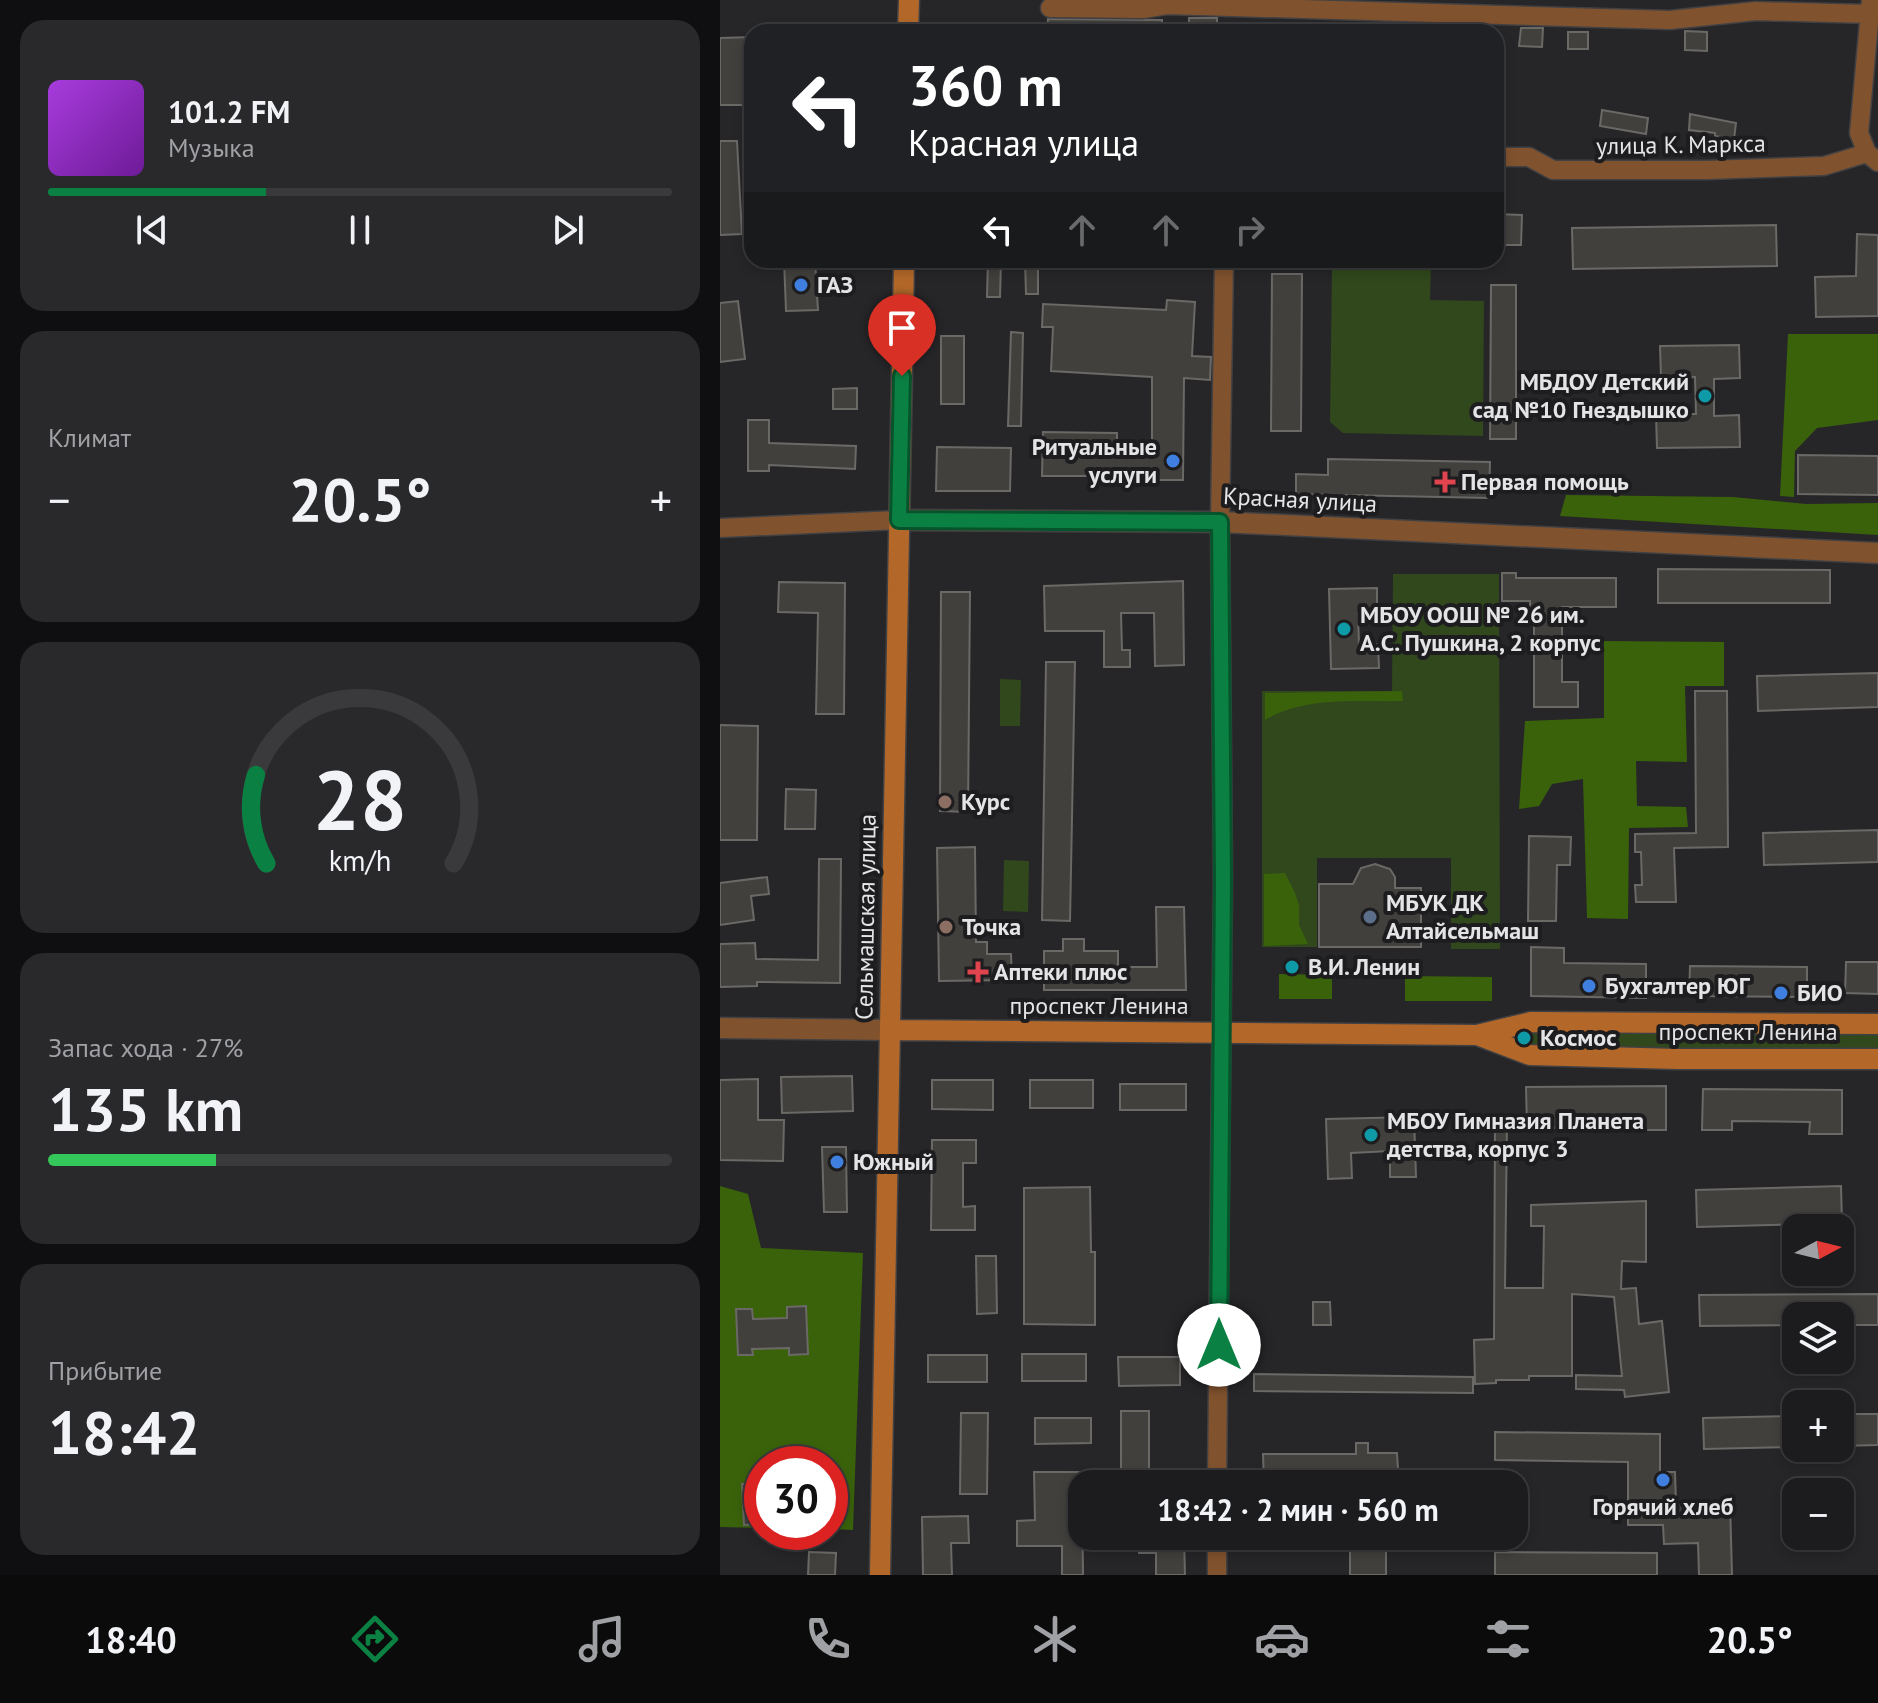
<!DOCTYPE html>
<html lang="ru">
<meta charset="utf-8">
<style>
:root{--surface:#1c1c1f;--page:#29292c;--text:#f1f3f6;--muted:#a0a1a4;--line:#3a3a3d;--accent:#0b8043}
body{margin:0;font-family:"PT Sans",sans-serif;background:var(--page);color:var(--text);height:100vh;display:flex;flex-direction:column;font-size:30px;white-space:nowrap}
*{box-sizing:border-box;margin:0}
p{font-size:26px;color:var(--muted)}
.icon{flex:none;width:44px;height:44px;fill:none;stroke:currentColor;stroke-width:2;stroke-linecap:round;stroke-linejoin:round}
.map{position:relative;flex:1;overflow:hidden}
.drawer{display:flex;flex-direction:column;gap:20px;padding:20px;background:#0f0f11;width:720px}
.drawer>*{flex:none}
.banner{position:absolute;left:24px;top:24px;width:760px;height:244px;border-radius:24px;box-shadow:0 4px 12px #0003,0 0 0 2px var(--line);background:#202124;color:#fff;overflow:hidden}
.needle{width:52px;rotate:83deg}
.controls{position:absolute;left:1062px;top:1214px;display:grid;gap:16px}
.controls a{display:grid;place-items:center;width:72px;height:72px;border-radius:16px;background:var(--surface);box-shadow:0 4px 12px #0003,0 0 0 2px var(--line);font-size:40px}
.speed{position:absolute;left:24px;top:1446px;display:flex;gap:16px;font-size:40px;font-weight:700;text-align:center}
.speed>*{display:grid;place-content:center;width:104px;height:104px;border-radius:50%;background:var(--surface);box-shadow:0 4px 12px #0003,0 0 0 2px var(--line);line-height:1}
.speed .limit{border:12px solid #d22;background:#fff;color:#111}
.pin{position:absolute;display:grid;place-items:center;width:68px;height:68px;color:#fff;margin:-82px -34px;border-radius:50% 50% 50% 0;rotate:-45deg;box-shadow:0 0 8px #0007}
.pin .icon{rotate:45deg}
.me{position:absolute;width:88px;margin:-44px;rotate:0deg;stroke-linejoin:round;filter:drop-shadow(0 0 6px #0008)}
.turn{display:flex;align-items:center;gap:28px;height:168px;padding:0 32px;font-size:36px}
.turn .icon{width:104px;height:104px;stroke-width:2.5}
.turn b{display:block;font-size:56px;line-height:68px}
.lanes{display:flex;align-items:center;height:76px;padding:0 32px;background:#0003;justify-content:center;gap:40px;direction:ltr}
.lanes .off{opacity:.35}
.big{font-size:60px;font-weight:700;line-height:1.1}
.drawer .widget{flex:1;display:flex;flex-direction:column;justify-content:center;gap:12px;min-width:0;padding:0 28px;border-radius:24px;background:var(--page)}
.drawer .dial{align-items:center;gap:0}
.dial svg{height:208px;overflow:visible;fill:none;stroke:var(--line);stroke-width:7;stroke-linecap:round;text-anchor:middle}
.dial text{fill:var(--text);stroke:none}
.song{display:flex;align-items:center;gap:24px}
.cover{width:96px;height:96px;border-radius:12px;background:linear-gradient(135deg,hsl(280 70% 55%),hsl(280 70% 35%))}
.played{height:8px;border-radius:4px;background:linear-gradient(90deg,var(--accent) 35%,var(--line) 35%)}
.keys{display:flex;justify-content:space-around;direction:ltr}
.heat{display:flex;justify-content:space-between;align-items:center;font-size:44px;direction:ltr}
.charge{height:12px;border-radius:6px;background:linear-gradient(90deg,#34c759 27%,var(--line) 0)}
.trip{position:absolute;left:348px;top:1470px;width:460px;height:80px;border-radius:24px;background:var(--surface);box-shadow:0 4px 12px #0003,0 0 0 2px var(--line);font-weight:700;line-height:80px;text-align:center}
.menu{display:flex;height:128px;justify-content:space-around;align-items:center;background:#0b0b0c;color:var(--muted)}
.menu .icon{width:56px;height:56px}
.menu .on{color:var(--accent)}
.menu b{font-size:36px;color:var(--text)}
main{display:flex;flex:1;min-height:0}
.map>svg:first-child{display:block}
.green{fill:#30481c}
.forest{fill:#3a620b}
.building{fill:#42403d;stroke:#6b6966;stroke-width:2}
.lines{fill:none;stroke-linecap:round;stroke-linejoin:round}
.minor-casing{stroke:#414043;stroke-width:21}
.tertiary-casing{stroke:#414043;stroke-width:23}
.secondary-casing{stroke:#414043;stroke-width:23}
.minor{stroke:#81522e;stroke-width:18}
.tertiary{stroke:#81522e;stroke-width:20}
.secondary{stroke:#b36829;stroke-width:20}
.route-casing{stroke:#07532c;stroke-width:20}
.route{stroke:#0b8043;stroke-width:14}
.shop-dot{fill:#3f7fe0;stroke:#1d1c1f;stroke-width:3}
.culture-dot{fill:#0f9aa8;stroke:#1d1c1f;stroke-width:3}
.health-dot{fill:#e0444e;stroke:#1d1c1f;stroke-width:3}
.education-dot{fill:#8d6e63;stroke:#1d1c1f;stroke-width:3}
.service-dot{fill:#5c6f8a;stroke:#1d1c1f;stroke-width:3}
.labels{text-anchor:middle;stroke-width:8;stroke-linejoin:round;paint-order:stroke}
.street-label{font-size:24px;fill:#e4e3e5;stroke:#1d1c1f}
.poi-label{font-size:24px;font-weight:bold;fill:#e4e3e5;stroke:#1d1c1f;text-anchor:start}
</style>
<main>
<section class="drawer">
<div class="widget">
<div class="song"><i class="cover"></i><div><b>101.2 FM</b><p>Музыка</p></div></div>
<div class="played"></div>
<div class="keys"><svg class="icon" aria-label="previous" viewBox="0 0 24 24"><path d="M18 5L8 12l10 7zM5 5v14"/></svg><svg class="icon" aria-label="pause" viewBox="0 0 24 24"><path d="M8 5v14M16 5v14"/></svg><svg class="icon" aria-label="next" viewBox="0 0 24 24"><path d="M6 5l10 7-10 7zM19 5v14"/></svg></div>
</div>
<div class="widget"><p>Климат</p>
<div class="heat"><a>−</a><b class="big">20.5°</b><a>+</a></div>
</div>
<div class="widget dial"><svg viewBox="0 0 100 80">
<path d="M14 69A42 42 0 1 1 86 69"/>
<path d="M14 69A42 42 0 0 1 10 35" stroke="#0b8043"/>
<text x="50" y="56" font-size="32" font-weight="700">28</text>
<text x="50" y="72" font-size="11">km/h</text>
</svg></div>
<div class="widget"><p>Запас хода · 27%</p><b class="big">135 km</b><div class="charge"></div></div>
<div class="widget"><p>Прибытие</p><b class="big">18:42</b></div>
</section>
<div class="map">
<svg width="1158" height="1575" viewBox="0 0 1158 1575">
<rect width="100%" height="100%" fill="#262629"/>
<path class="green" d="M612,266h99l-1,34 54,1 -1,135 -140,-3 -13,-11z
M673,574h106l1,375h-49v-91h-134v89h-55v-256h130z
M280,679l21,1 -1,46h-20z
M284,860l25,1 -1,51 -25,-1z
M811,1027l347,3v24l-351,-4 -7,-6 1,-11z"/>
<path class="forest" d="M1068,334h90v86l-61,8 -22,23 -1,46 -14,-1z
M846,495l167,2 73,7 72,-1v32l-318,-19z
M884,641l120,1v44h-39l2,76 -51,-1 1,45 49,1 2,20 -59,1 -1,91 -41,-1 -4,-139 -31,5 -13,22 -20,3 6,-88 79,-3z
M682,691l1,10c-45,1 -98,-5 -138,19v-27z
M565,873l10,20 4,12v20l9,19 -44,2v-72z
M559,974l53,1v24h-53z
M685,976l87,1v24h-87z
M0,1186l28,8 13,54 102,5 -10,277 -23,-1v-65h-68v64l-42,-1z"/>
<path class="building" d="M469,18h28v14h-28z
M328,19l114,1v12h-115z
M801,28h22l-1,19 -23,-1z
M965,31l22,1v19l-22,-1z
M848,32h20v17h-20z
M32,37v68h-32v-67z
M882,110l46,8 -2,16 -46,-8z
M970,114l46,9 -2,16 -19,-3v-3l-26,-3z
M0,141h17l5,93 -22,1z
M776,214l26,1 -1,30h-25z
M1056,225l1,41 -204,3 -1,-41z
M1137,234l21,1v81l-62,1 -1,-40 41,-1z
M64,260h31l3,50 -32,1z
M268,260h13l-1,37h-13z
M305,260h13v34h-12z
M552,274h30l-1,157h-30z
M771,285h25v154h-26z
M447,300l28,2 -3,54 19,1 -1,23 -26,-2 -1,102h-50v-4h-91l1,-44 74,1v18h35v-74l-101,-6 2,-44h-11l1,-23 123,6z
M18,301l7,58 -25,3v-59z
M291,332l12,1 -2,93h-13z
M221,336h23v68h-23z
M1019,345l1,33 -26,1v37l25,-1 1,32 -83,1 -1,-34h40l-1,-37 -34,1 -1,-32z
M137,388v21h-24v-20z
M28,420h21v23l87,3 -1,23 -86,-4v6h-21z
M217,447l74,1 -1,43h-74z
M1078,455l80,1v39l-80,-1z
M608,459l162,3 -1,36 -193,-4v-20l32,1z
M938,569l172,1v33h-172z
M782,573h14v5h100v29h-54v75h16v25h-44v-100h-4v-6h-28z
M463,581l1,84 -29,1 -1,-53h-33l1,37h8v17h-26v-36h-59l-1,-45z
M59,582l66,1 -1,131h-28l2,-101 -40,-1z
M657,588v25h-19l1,32 19,-1 1,24 -48,1 -2,-80z
M221,592h29l-2,220 -28,-1z
M326,662h29l-5,259 -28,-1z
M1158,673v34l-120,4 -1,-35z
M975,691h32l1,156 -54,1 2,54h-40l-1,-17h7l-1,-33h-6v-18l61,-1z
M0,725l38,1 -1,114h-37z
M66,789l30,1 -1,39h-30z
M1158,830v32l-114,3 -1,-32z
M809,836l42,1 -1,28h-13l-1,56h-28z
M255,847l1,95h11v12h24l1,26 -73,1 -2,-133z
M99,859h22l-1,124 -83,-1v4l-37,1v-43l35,-1 1,16 62,1z
M655,864l15,5 5,8v11h26v59h-102v-63h34l8,-16z
M47,877l2,17 -18,2 3,24 -34,5v-42z
M436,907h28l2,83h-142v-39h19v-12h21v12h34v16h39z
M811,947l33,1v15l82,1v34l-115,-2z
M1126,962h32v32l-33,-1z
M970,966l117,1v30l-118,-1z
M132,1076l1,35 -71,2 -1,-36z
M38,1079v41h26l-1,41 -63,-1v-80z
M212,1080h61v30l-61,-1z
M310,1080h63v28h-63z
M400,1084h66v26h-66z
M946,1086v44h-33l-1,-11h-76v9h-29l-1,-41z
M983,1089l139,1v44h-33l1,-12 -78,-1v9h-30z
M694,1117l2,60h-26v-26l-39,2 1,25 -24,1 -2,-60z
M775,1120h12l-2,168h38l1,-62h-13v-21l115,-4v61l-24,-1 -1,28 15,-1 3,36 23,-3 7,71 -44,5 -1,-7 -48,-1v-14l46,1 -8,-79 -42,-3v82h-43v4h-33v3l-21,1 -1,-44 20,-1z
M212,1140h44v23h-13v44l12,-1v24h-44z
M102,1147h24l1,65h-23z
M1121,1186l1,37 -145,4 -1,-37z
M370,1187l1,65h4v73l-71,-1v-136z
M256,1256h20l1,57 -20,1z
M1158,1294v31h-38v-9h-44v9l-96,1 -1,-31z
M593,1302h17l1,23h-18z
M86,1306l2,48 -19,1v-7l-37,1 1,6h-15l-2,-46h16l1,10 34,-1v-11z
M302,1354h64v27h-64z
M208,1355h59v27h-59z
M398,1357h62v28l-61,1z
M534,1374l219,3v16l-219,-2z
M401,1411h28v73h-28z
M241,1413h27l-1,81h-27z
M1120,1414h38v31l-38,1z
M1076,1416v31l-92,2 -1,-31z
M315,1418h56v25l-56,1z
M775,1432l165,2v38h15l1,32 54,-2 2,73h-33l-1,-32 -34,1 -1,-19h-35v-63l-133,-2z
M636,1443h12v10h29l2,31h-135l-1,-30h93z
M314,1472h56v12h-8l1,91h-21v-29h-45v-25l18,-1z
M22,1484h16v7h4l-1,33 -17,1z
M248,1516l1,27h-18l1,32h-29l-1,-58z
M419,1536h45l1,39h-29v-22h-17z
M630,1536h36v39h-36z
M89,1552l27,1 -1,22h-27z
M775,1552l162,1v22h-162z"/>
<g class="lines">
<g class="minor-casing">
<path id="minor" d="M1151,0l-12,133 8,20 11,9
M330,8l93,1 24,-4 503,15 86,-9 113,3
M776,157h33l24,13h154l117,-4 43,-13
M0,528l179,-8
M497,1484l6,-605 -3,-357 4,-262
M497,1536v39"/>
</g>
<g class="tertiary-casing">
<path id="tertiary" d="M179,520l321,2 658,31
M0,1028l170,2"/>
</g>
<g class="secondary-casing">
<path id="secondary" d="M188,32l1,-32
M170,1030l587,5 54,-13 347,2
M757,1035l53,20 148,4h200
M160,1575l24,-1315"/>
</g>
<use href="#minor" class="minor"/>
<use href="#tertiary" class="tertiary"/>
<use href="#secondary" class="secondary"/>
</g>
<g class="lines">
<g class="route-casing">
<path id="route" d="M182,376l-3,144 321,2 3,357 -4,466"/>
</g>
<use href="#route" class="route"/>
</g>
<g class="shop-dot">
<circle cx="81" cy="285" r="8"/>
<circle cx="453" cy="461" r="8"/>
<circle cx="869" cy="986" r="8"/>
<circle cx="1061" cy="993" r="8"/>
<circle cx="117" cy="1162" r="8"/>
<circle cx="943" cy="1480" r="8"/>
</g>
<g class="culture-dot">
<circle cx="985" cy="396" r="8"/>
<circle cx="624" cy="629" r="8"/>
<circle cx="572" cy="967" r="8"/>
<circle cx="804" cy="1038" r="8"/>
<circle cx="651" cy="1135" r="8"/>
</g>
<g class="health-dot">
<path d="M721 470h8v8h8v8h-8v8h-8v-8h-8v-8h8z"/>
<path d="M254 960h8v8h8v8h-8v8h-8v-8h-8v-8h8z"/>
</g>
<g class="education-dot">
<circle cx="225" cy="802" r="8"/>
<circle cx="226" cy="927" r="8"/>
</g>
<circle class="service-dot" cx="650" cy="917" r="8"/>
<g class="labels">
<g class="street-label">
<text transform="translate(961 145) rotate(-1)" y="8">улица К. Маркса</text>
<text transform="translate(580 500) rotate(3)" y="8">Красная улица</text>
<text transform="translate(146 917) rotate(-89)" y="8">Сельмашская улица</text>
<text x="379" y="1014">проспект Ленина</text>
<text x="1028" y="1040">проспект Ленина</text>
</g>
<g class="poi-label">
<text x="97" y="293">ГАЗ</text>
<text x="969" y="390" text-anchor="end">МБДОУ Детский<tspan x="969" dy="28">сад №10 Гнездышко</tspan></text>
<text x="437" y="455" text-anchor="end">Ритуальные<tspan x="437" dy="28">услуги</tspan></text>
<text x="741" y="490">Первая помощь</text>
<text x="640" y="623">МБОУ ООШ № 26 им.<tspan x="640" dy="28">А.С. Пушкина, 2 корпус</tspan></text>
<text x="241" y="810">Курс</text>
<text x="666" y="911">МБУК ДК<tspan x="666" dy="28">Алтайсельмаш</tspan></text>
<text x="242" y="935">Точка</text>
<text x="588" y="975">В.И. Ленин</text>
<text x="274" y="980">Аптеки плюс</text>
<text x="885" y="994">Бухгалтер ЮГ</text>
<text x="1077" y="1001">БИО</text>
<text x="820" y="1046">Космос</text>
<text x="667" y="1129">МБОУ Гимназия Планета<tspan x="667" dy="28">детства, корпус 3</tspan></text>
<text x="133" y="1170">Южный</text>
<text x="943" y="1515" text-anchor="middle">Горячий хлеб</text>
</g>
</g>
</svg>
<div class="controls">
<a><svg class="needle" viewBox="-14 -14 28 28"><path d="M0-13l5 13h-10z" fill="#e53935"/><path d="M0 13l5-13h-10z" fill="#a0a1a4"/></svg></a>
<a><svg class="icon" aria-label="layers" viewBox="0 0 24 24"><path d="M12 4l9 5-9 5-9-5zM3 14l9 5 9-5"/></svg></a>
<a>+</a>
<a>−</a>
</div>
<div class="speed"><div class="limit">30</div></div>
<div class="pin" style="left:182px;top:376px;background:#d93025"><svg class="icon" aria-label="arrive" viewBox="0 0 24 24"><path d="M6 21V4h12l-3 4 3 4H6"/></svg></div>
<svg class="me" style="left:499px;top:1345px" viewBox="-20 -20 40 40"><circle r="19" fill="#fff"/><path d="M0-13L10 11 0 6-10 11z" fill="#0b8043"/></svg>
<div class="trip">18:42 · 2 мин · 560 m</div>
<div class="banner">
<div class="turn"><svg class="icon" aria-label="left" viewBox="0 0 24 24"><path d="M17 20v-9H6M10 6l-5 5 5 5"/></svg><div><b>360 m</b>Красная улица</div></div>
<div class="lanes"><svg class="icon" aria-label="left" viewBox="0 0 24 24"><path d="M17 20v-9H6M10 6l-5 5 5 5"/></svg><svg class="icon off" aria-label="ahead" viewBox="0 0 24 24"><path d="M12 20V5M6 11l6-6 6 6"/></svg><svg class="icon off" aria-label="ahead" viewBox="0 0 24 24"><path d="M12 20V5M6 11l6-6 6 6"/></svg><svg class="icon off" aria-label="right" viewBox="0 0 24 24"><path d="M7 20v-9h11M14 6l5 5-5 5"/></svg></div>
</div>
</div>
</main>
<nav class="menu">
<b>18:40</b>
<svg class="icon on" aria-label="directions" viewBox="0 0 24 24"><path d="M12 3l9 9-9 9-9-9zM9 14v-3h6M13 9l2 2-2 2"/></svg>
<svg class="icon" aria-label="music" viewBox="0 0 24 24"><path d="M9 18V5l10-2v13"/><circle cx="6" cy="18" r="3"/><circle cx="16" cy="16" r="3"/></svg>
<svg class="icon" aria-label="phone" viewBox="0 0 24 24"><path d="M5 4h4l2 5-3 2q2 4 5 5l2-3 5 2v4C11 20 4 13 5 4z"/></svg>
<svg class="icon" aria-label="climate" viewBox="0 0 24 24"><path d="M12 3v18M4 7l16 10M4 17L20 7"/></svg>
<svg class="icon" aria-label="car" viewBox="0 0 24 24"><path d="M5 17H2v-5l4-1 3-4h7l3 4 3 1v5h-3M9 17h6M6 11h13"/><circle cx="7" cy="17" r="2"/><circle cx="17" cy="17" r="2"/></svg>
<svg class="icon" aria-label="filters" viewBox="0 0 24 24"><path d="M4 7h16M4 17h16"/><circle cx="9" cy="7" r="2"/><circle cx="15" cy="17" r="2"/></svg>
<b>20.5°</b>
</nav>
